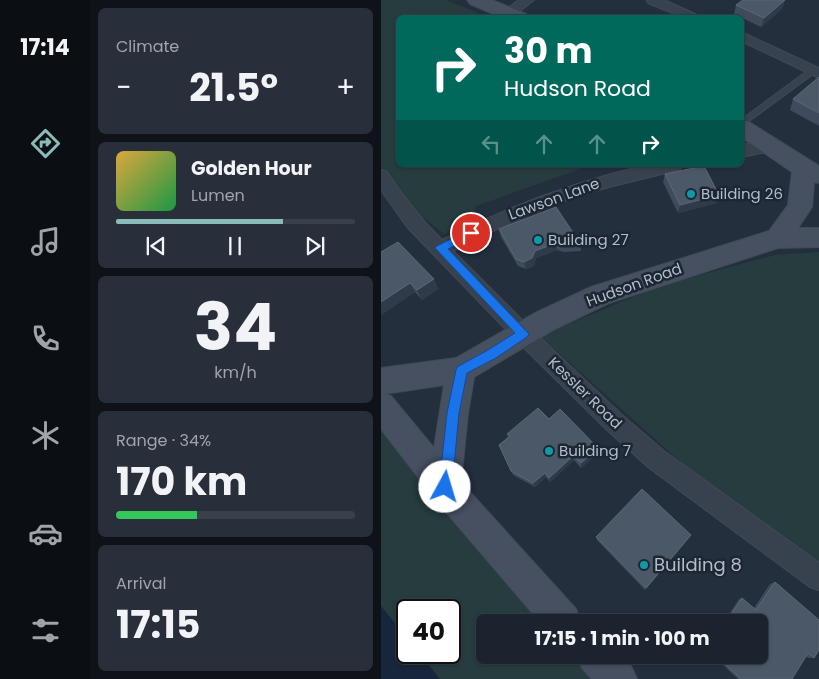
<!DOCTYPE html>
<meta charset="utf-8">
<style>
:root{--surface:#1b232e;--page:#282f3a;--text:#f1f3f6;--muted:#a0a4aa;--line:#39404a;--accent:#8bbbb9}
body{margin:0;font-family:Poppins,sans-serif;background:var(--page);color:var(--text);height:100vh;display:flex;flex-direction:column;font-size:19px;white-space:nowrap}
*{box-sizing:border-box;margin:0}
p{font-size:16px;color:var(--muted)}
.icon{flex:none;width:28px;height:28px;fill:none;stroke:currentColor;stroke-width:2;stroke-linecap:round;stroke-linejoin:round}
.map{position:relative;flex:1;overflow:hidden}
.sheet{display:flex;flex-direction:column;gap:8px;padding:8px;background:#0f1319;width:291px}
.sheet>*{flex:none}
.top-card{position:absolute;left:15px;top:15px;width:348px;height:152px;border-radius:8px;box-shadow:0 1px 4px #0004,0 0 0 1px var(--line);background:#00695c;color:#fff;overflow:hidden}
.speed{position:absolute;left:15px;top:599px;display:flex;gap:10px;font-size:25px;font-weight:700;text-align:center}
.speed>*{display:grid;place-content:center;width:65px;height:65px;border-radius:50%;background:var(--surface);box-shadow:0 1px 4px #0004,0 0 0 1px var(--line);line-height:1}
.speed .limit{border:2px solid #111;border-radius:8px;background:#fff;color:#111}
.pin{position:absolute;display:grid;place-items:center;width:42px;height:42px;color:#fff;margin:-21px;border:2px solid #fff;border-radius:50%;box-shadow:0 1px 5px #0007}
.me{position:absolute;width:55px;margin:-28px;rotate:6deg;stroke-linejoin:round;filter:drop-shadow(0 0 4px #0008)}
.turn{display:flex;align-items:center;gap:18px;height:105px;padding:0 25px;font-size:22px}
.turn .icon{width:65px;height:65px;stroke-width:2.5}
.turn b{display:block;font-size:35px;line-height:42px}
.lanes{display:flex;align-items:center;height:48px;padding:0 25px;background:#0003;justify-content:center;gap:25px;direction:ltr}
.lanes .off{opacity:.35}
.big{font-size:38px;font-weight:700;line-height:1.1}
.sheet .widget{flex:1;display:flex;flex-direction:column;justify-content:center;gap:8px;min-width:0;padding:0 18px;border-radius:8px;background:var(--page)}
.sheet .dial{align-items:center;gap:0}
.dial b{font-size:65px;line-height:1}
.song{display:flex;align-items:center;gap:15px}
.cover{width:60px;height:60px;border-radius:8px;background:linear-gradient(135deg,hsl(40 70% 55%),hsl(140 70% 35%))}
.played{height:5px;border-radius:2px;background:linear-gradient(90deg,var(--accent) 70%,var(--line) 70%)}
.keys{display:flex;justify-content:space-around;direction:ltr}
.heat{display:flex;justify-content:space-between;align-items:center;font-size:28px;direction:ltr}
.charge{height:8px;border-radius:4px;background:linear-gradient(90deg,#34c759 34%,var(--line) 0)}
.trip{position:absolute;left:95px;top:614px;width:292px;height:50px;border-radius:8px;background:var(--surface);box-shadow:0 1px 4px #0004,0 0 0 1px var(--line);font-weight:700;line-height:50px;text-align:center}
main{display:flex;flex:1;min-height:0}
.menu{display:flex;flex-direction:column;width:90px;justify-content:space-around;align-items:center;background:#0b0e12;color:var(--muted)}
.menu .icon{width:35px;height:35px}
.menu .active{color:var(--accent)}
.menu b{font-size:22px;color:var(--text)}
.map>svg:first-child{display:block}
.green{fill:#263c3f;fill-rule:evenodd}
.water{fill:#17263c}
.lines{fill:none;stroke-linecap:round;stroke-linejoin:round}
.lane-casing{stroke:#414a57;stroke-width:2}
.street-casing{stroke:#414a57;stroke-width:2}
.secondary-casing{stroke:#414a57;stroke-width:2}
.lane{fill:#38414e;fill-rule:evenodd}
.street{fill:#38414e;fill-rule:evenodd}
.secondary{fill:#465061;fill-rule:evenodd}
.wall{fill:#3f4b5c}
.shaded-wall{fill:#2f3b4b}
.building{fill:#4b5868;stroke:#5c6777}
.route{fill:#1a73e8;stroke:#114b97}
.culture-dot{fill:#0f9aa8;stroke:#1d2633;stroke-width:2}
.labels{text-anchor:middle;stroke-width:5;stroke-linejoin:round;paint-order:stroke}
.poi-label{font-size:15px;fill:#b4bcc9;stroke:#1d2633;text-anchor:start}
.street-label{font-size:15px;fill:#b4bcc9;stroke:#1d2633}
.near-poi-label{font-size:18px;fill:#b4bcc9;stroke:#1d2633;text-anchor:start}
</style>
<main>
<nav class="menu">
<b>17:14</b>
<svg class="icon active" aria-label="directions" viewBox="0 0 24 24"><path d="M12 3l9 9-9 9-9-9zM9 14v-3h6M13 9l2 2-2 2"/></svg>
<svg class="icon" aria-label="music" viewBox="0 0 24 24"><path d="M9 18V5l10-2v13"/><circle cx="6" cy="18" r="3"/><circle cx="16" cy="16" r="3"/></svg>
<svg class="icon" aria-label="phone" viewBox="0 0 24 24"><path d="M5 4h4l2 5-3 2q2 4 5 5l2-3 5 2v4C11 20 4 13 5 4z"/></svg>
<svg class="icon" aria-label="climate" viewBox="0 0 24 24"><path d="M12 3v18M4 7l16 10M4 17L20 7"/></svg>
<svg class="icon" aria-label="car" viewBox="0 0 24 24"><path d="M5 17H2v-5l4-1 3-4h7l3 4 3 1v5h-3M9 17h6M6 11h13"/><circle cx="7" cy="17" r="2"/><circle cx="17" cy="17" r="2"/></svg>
<svg class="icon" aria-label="filters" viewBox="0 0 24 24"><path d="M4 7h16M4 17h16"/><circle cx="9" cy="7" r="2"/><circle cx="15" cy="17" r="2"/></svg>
</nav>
<section class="sheet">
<div class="widget"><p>Climate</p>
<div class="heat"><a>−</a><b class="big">21.5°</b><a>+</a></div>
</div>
<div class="widget">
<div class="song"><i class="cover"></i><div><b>Golden Hour</b><p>Lumen</p></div></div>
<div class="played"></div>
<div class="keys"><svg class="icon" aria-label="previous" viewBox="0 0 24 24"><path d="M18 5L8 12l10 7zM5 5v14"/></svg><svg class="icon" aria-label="pause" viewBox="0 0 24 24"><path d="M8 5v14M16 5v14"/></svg><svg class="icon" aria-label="next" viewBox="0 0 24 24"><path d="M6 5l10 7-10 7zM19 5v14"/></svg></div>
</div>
<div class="widget dial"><b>34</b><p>km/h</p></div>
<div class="widget"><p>Range · 34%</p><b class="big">170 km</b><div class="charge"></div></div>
<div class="widget"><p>Arrival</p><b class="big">17:15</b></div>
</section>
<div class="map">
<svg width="438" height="679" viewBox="0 0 438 679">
<rect width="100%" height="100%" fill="#242f3e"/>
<path class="green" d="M0,0h65l41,17 -88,1v147h192l-115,41 -5,16 -27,12 -26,-21 -37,-46z
M438,252v334l-279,-250 122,-51 113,-30z
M0,405l64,82 116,135h-76v33h103l21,24h-191l-37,-45zM26,610h43v42h-43z"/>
<path class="water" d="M0,606l26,32v14l12,1 21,26h-59z"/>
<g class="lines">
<g class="lane-casing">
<path id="lane" d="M429,69h3l4,2 -76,56v-7z"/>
</g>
<g class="street-casing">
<path id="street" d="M138,0h15l-21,16h-10l-2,-3z
M266,0h17l40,18h-19l-37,-15z
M360,32l78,36v10l-78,-37z
M389,140l6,2 2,4 -2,4 -35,7v-12z
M267,165h34l-2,4c-30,9 -60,14 -89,23 -48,15 -94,36 -138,59l77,77 92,87 42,36 155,112v27l-9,-3 -162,-120 -42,-38 -90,-89 -108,-112 -27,-38v-20l6,2c16,25 34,47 55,68 65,-33 134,-59 206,-75z"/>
</g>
<g class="secondary-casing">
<path id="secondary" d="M86,0h25l34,14 3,4h-26l-33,-14z
M360,120l8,2 70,44v17l-5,-1 -2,25 -14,21h21v19l-41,1 -169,55 -54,26 -81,48 -6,36 -7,69 115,127 5,13h-41l-106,-124 -53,-69v-61l75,-10 79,-45 56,-26 178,-56 19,-26 4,-33 -51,-35zM63,385l-10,63 -43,-52 -7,-2z
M196,655h44l10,11 6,13h-45l-10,-11z"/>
</g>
<use href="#lane" class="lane"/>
<use href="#street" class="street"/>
<use href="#secondary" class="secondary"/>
</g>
<path class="wall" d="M404,0l-3,9 -21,18 -27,-13 2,-9z
M438,77v49l-29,-16 3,-11z
M284,174l52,29 -39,10 -15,-31z
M118,229l81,14 1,8 -17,1 -7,-2 -21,8 -2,8 -8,3 -8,-3 -17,-29z
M0,252l53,27 4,10 -16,11 -7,-8 -34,23z
M168,419l49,34 -17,15 -7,-8 -24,22 -4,-5 -11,10 -22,-12 -14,-30 9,-8 -1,-3z
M215,537l93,1 -44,52 -48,-50z
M394,582l39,76h-6l-2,-2 -14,23h-54l-26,-24h48v-33h-36l15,-23 3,-1 12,10 16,-24z"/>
<path class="shaded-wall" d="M404,0l-3,9 -21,18 3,-9z
M338,195l-2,8 -39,10 2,-8z
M175,243l1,7 -21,8 -2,8 -8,3 -2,-7 11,-11z
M53,279l4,10 -16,11 -5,-10z
M29,283l5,9 -34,23v-13z
M217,448v5l-17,15v-5z
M192,456l1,4 -24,22 -1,-4z
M164,473l1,4 -11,10 -2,-4z"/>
<path class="building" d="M362,0h42l-21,18 -28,-13z
M438,77v36l-26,-14z
M323,166l15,29 -39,10 -15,-31z
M175,207l24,36 -17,2 -7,-2 -21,8 -3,7 -8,4 -8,-3 -17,-30z
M17,242l36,37 -17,11 -7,-7 -29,19v-50z
M157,408l11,11 11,-10 38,39 -17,15 -8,-7 -24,22 -4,-5 -12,10 -22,-12 -12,-26 11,-9 -3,-2z
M261,489l49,46 -45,53 -50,-51z
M394,582l44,38v30l-5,8 -6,-5 -16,26h-51l-26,-24h45v-33h-34l16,-24 14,12z"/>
<path class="route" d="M90,229l5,4 -2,3 -26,13 81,85 -2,3 -31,21 -29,15 -8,40 -7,74 -2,5 -5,1 -4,-1 -2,-5 8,-74 9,-43 1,-3 31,-17 27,-17 -80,-85 2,-2z"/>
<g class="culture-dot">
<circle cx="310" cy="194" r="5"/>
<circle cx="157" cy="240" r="5"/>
<circle cx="168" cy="451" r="5"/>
<circle cx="263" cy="565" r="5"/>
</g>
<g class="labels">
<g class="poi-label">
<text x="320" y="199">Building 26</text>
<text x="167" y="245">Building 27</text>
<text x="178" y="456">Building 7</text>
</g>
<g class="street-label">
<text transform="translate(173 199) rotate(-20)" y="5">Lawson Lane</text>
<text transform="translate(253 285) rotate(-20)" y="5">Hudson Road</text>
<text transform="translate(204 393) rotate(44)" y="5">Kessler Road</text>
</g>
<g class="near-poi-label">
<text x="273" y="571">Building 8</text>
</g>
</g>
</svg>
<div class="speed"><div class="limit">40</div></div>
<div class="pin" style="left:90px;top:233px;background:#d93025"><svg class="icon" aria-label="arrive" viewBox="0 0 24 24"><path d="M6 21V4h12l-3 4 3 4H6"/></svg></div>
<svg class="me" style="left:64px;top:487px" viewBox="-20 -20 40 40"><circle r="19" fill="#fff"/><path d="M0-13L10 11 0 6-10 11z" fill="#1a73e8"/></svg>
<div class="trip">17:15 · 1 min · 100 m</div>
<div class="top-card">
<div class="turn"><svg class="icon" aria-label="right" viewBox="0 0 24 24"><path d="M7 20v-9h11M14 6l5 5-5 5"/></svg><div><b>30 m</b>Hudson Road</div></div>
<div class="lanes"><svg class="icon off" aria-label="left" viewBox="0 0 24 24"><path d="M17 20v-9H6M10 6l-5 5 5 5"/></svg><svg class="icon off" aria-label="ahead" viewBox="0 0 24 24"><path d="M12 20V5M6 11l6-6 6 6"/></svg><svg class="icon off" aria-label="ahead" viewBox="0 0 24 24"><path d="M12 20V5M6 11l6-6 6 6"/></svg><svg class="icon" aria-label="right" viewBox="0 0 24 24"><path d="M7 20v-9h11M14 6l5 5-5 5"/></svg></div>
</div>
</div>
</main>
